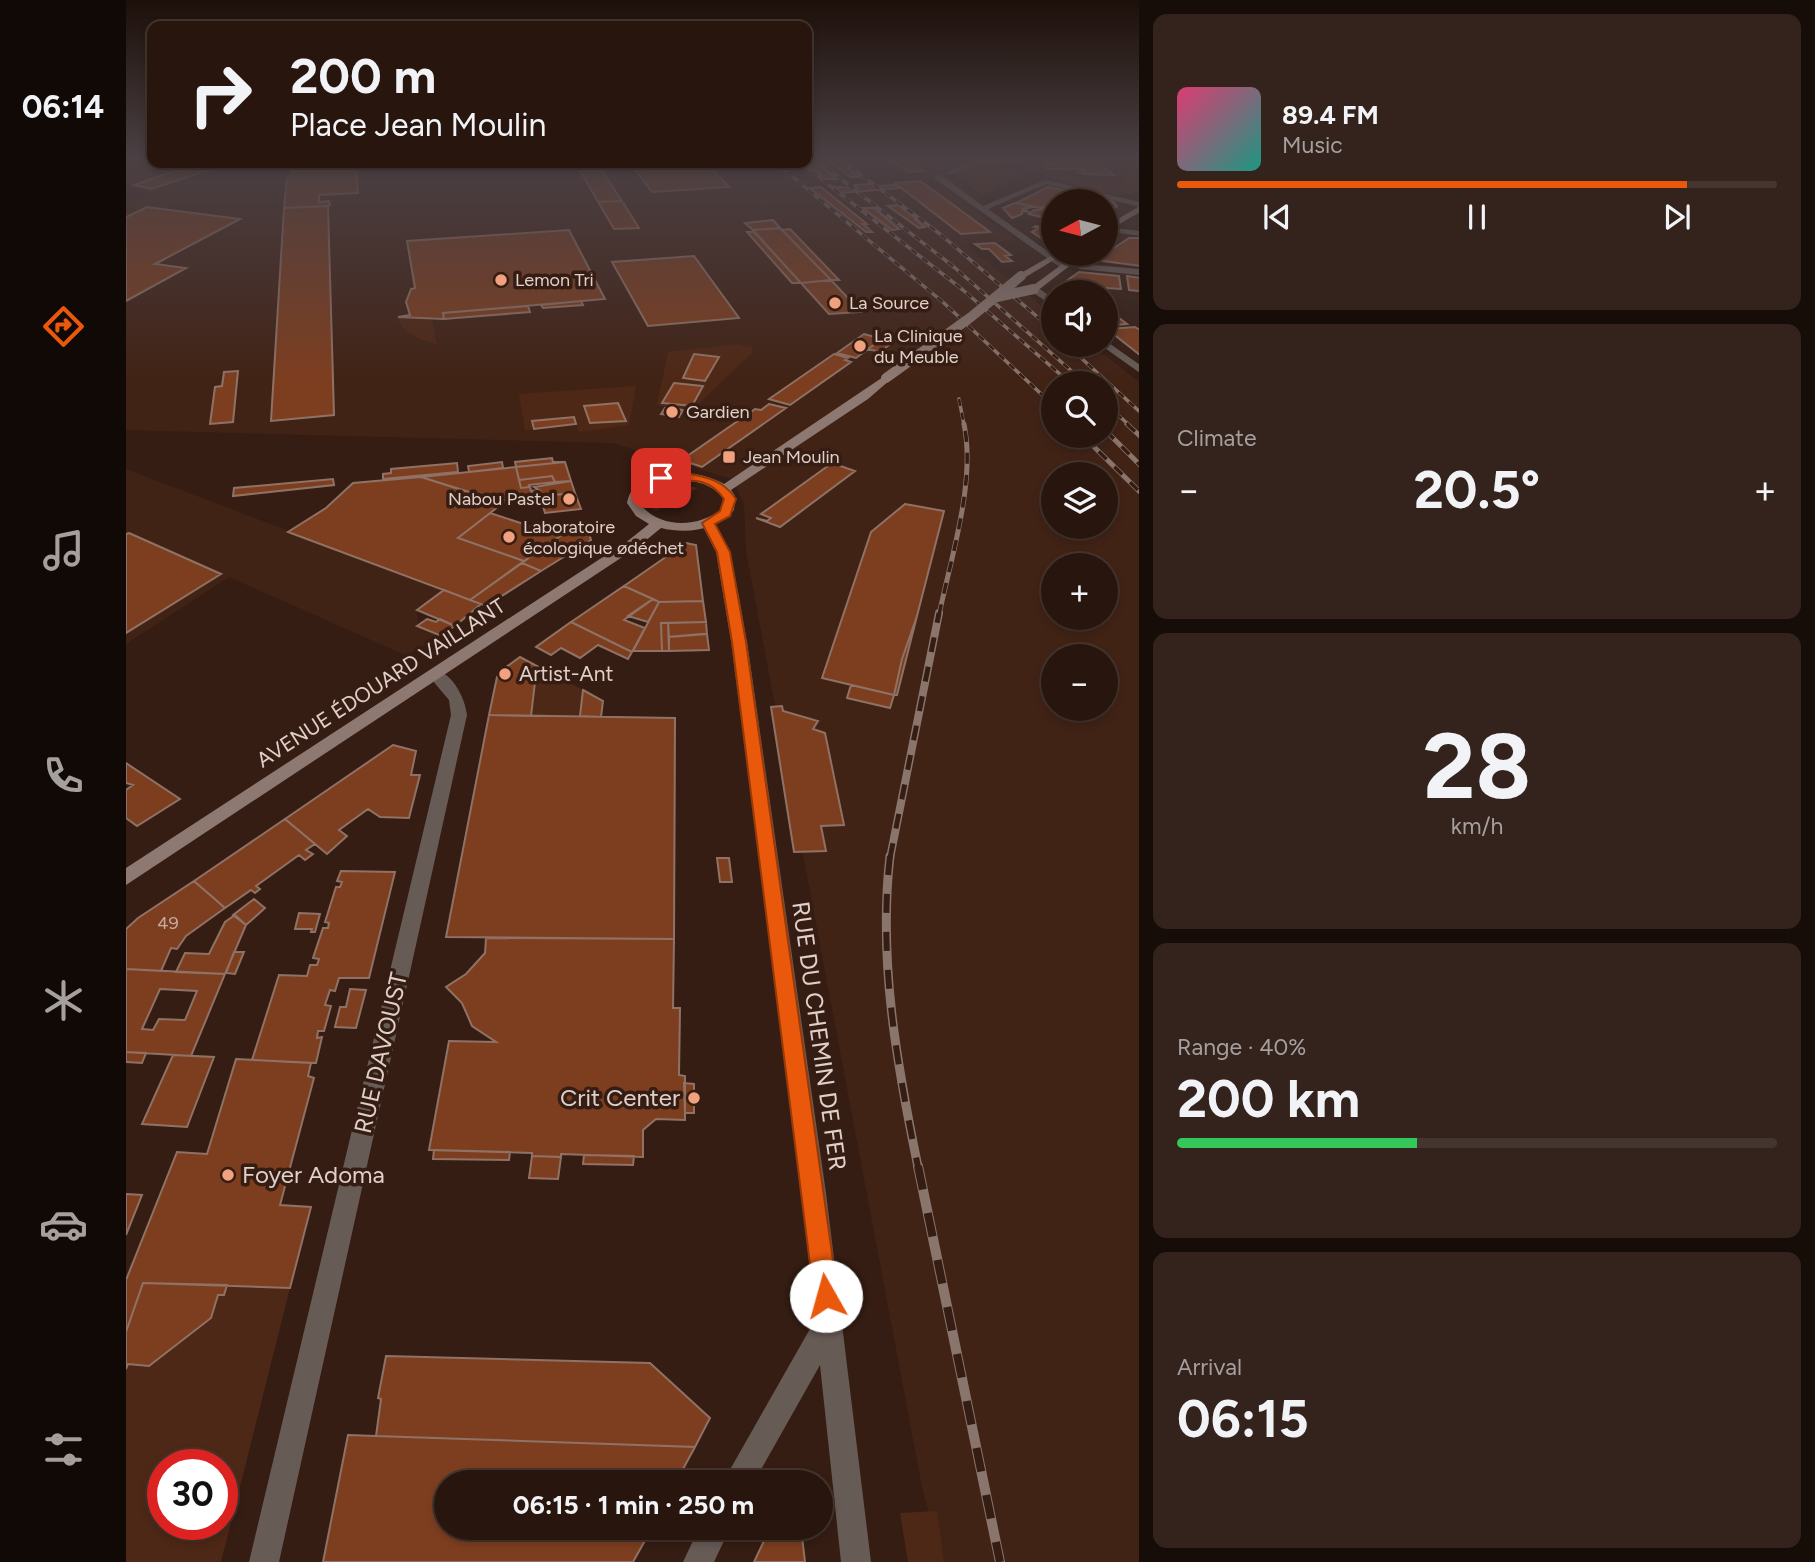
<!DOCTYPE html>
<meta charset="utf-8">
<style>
:root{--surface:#28160e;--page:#34231c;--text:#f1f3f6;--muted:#a59f9e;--line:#44352e;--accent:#ea580c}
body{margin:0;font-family:Figtree,sans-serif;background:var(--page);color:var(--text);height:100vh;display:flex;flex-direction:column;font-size:26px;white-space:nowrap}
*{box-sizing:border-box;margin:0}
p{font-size:23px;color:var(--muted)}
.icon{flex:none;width:38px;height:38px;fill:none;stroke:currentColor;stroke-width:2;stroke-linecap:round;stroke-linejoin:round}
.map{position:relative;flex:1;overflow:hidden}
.side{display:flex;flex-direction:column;gap:14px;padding:14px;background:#160c08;width:676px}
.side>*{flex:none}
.banner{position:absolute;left:21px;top:21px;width:665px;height:147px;border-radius:14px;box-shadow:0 4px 10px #0003,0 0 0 2px var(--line);background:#28160e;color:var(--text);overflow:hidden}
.needle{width:46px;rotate:263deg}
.tools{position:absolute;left:915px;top:189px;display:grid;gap:14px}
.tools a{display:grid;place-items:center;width:77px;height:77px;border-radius:50%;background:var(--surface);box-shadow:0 4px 10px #0003,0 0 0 2px var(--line);font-size:35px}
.speed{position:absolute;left:21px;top:1449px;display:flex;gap:14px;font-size:35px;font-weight:700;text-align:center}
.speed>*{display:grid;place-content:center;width:91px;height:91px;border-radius:50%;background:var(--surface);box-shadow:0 4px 10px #0003,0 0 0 2px var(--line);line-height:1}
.speed .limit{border:10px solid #d22;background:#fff;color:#111}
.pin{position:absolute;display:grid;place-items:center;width:60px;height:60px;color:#fff;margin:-30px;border-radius:14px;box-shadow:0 4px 10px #0006}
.me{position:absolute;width:77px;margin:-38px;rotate:353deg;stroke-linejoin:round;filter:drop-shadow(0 0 5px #0008)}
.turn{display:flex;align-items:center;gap:24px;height:147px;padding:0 28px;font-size:32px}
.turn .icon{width:91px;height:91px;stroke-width:2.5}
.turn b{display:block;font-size:49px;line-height:60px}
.big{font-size:52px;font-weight:700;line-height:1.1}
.side .widget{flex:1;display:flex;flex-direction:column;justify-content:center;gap:10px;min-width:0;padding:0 24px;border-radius:14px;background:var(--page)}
.side .dial{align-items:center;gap:0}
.dial b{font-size:91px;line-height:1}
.song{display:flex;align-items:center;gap:21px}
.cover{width:84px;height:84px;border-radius:10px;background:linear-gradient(135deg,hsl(340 70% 55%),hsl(170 70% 35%))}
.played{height:7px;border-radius:4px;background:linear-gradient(90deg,var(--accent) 85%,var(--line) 85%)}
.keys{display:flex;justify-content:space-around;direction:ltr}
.heat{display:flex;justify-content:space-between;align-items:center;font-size:38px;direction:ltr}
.charge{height:10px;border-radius:5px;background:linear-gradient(90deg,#34c759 40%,var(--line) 0)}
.trip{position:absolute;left:308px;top:1470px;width:399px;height:70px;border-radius:35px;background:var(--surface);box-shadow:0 4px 10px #0003,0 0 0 2px var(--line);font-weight:700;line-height:70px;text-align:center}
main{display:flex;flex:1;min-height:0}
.tab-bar{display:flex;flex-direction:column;width:126px;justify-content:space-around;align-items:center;background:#100906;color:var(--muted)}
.tab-bar .icon{width:49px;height:49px}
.tab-bar .current{color:var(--accent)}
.tab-bar b{font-size:32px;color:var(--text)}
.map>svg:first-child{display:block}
.built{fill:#412316;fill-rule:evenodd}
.green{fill:#4e2816;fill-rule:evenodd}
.building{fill:#7d3e20;stroke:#8f7265;stroke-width:2;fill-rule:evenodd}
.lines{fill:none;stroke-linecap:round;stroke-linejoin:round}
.pedestrian{fill:#675b55;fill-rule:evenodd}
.minor{fill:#675b55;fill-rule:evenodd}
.secondary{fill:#8d7971;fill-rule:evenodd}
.rail-far4-casing{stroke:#89756c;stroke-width:3.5}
.rail-far3-casing{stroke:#89756c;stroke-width:5}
.rail-far2-casing{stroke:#89756c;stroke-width:8}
.rail-far1-casing{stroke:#89756c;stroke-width:9}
.rail-casing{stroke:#89756c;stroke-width:10}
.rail-far4{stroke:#351d13;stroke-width:2.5;stroke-dasharray:7;stroke-linecap:butt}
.rail-far3{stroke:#351d13;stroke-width:3.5;stroke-dasharray:11;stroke-linecap:butt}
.rail-far2{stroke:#351d13;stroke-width:5;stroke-dasharray:15;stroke-linecap:butt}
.rail-far1{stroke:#351d13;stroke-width:6;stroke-dasharray:19;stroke-linecap:butt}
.rail{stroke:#351d13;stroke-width:8;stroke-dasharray:24;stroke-linecap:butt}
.secondary-bridge{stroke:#8d7971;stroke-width:10}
.route{fill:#ea580c;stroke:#983908;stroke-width:2}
.poi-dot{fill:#f1a17d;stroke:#351d13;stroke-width:2.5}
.labels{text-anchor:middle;stroke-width:7;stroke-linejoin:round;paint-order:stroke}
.far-poi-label{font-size:18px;fill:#e0d0c9;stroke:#351d13;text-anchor:start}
.number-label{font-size:18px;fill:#c7ac9f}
.poi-label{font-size:21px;fill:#e0d0c9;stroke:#351d13;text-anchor:start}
.street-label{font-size:21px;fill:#e0d0c9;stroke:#351d13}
.near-street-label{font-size:24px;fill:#e0d0c9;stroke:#351d13}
.near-poi-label{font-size:24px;fill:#e0d0c9;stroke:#351d13;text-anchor:end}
</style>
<main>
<nav class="tab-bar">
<b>06:14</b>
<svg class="icon current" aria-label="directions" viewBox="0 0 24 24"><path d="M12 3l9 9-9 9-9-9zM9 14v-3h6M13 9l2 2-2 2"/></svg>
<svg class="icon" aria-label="music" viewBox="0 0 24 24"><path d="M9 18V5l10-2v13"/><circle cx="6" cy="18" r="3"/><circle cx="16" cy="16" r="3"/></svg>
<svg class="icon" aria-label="phone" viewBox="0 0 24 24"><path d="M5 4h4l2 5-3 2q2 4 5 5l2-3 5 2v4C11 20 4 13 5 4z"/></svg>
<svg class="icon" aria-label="climate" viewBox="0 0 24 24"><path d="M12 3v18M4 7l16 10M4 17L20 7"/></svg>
<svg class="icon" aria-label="car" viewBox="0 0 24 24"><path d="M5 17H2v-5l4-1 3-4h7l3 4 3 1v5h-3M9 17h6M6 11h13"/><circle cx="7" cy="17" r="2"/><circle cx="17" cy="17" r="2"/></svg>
<svg class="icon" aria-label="filters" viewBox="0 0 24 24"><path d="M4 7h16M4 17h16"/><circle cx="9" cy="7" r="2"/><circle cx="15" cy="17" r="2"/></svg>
</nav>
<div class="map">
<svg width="1014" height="1562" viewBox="0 0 1014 1562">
<rect width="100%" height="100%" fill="#351d13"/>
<path class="built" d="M0,159h26v4h93l-68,24 73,-24h557v-4h119l54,39 -17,2 10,4 3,7 40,29 -51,4 88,71 1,30h38l47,37v1180h-197l-20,-75 -176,-936 -2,-47 -12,-25 -120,-36 -486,-13v-226l24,-9 -24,-5zM928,383h52v53h-52zM928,474h52v53h-52zM928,565h52v53h-52zM928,656h52v53h-52z
M0,469l318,121 -27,20 1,16 21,9 -32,21 -178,-79 -103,67z"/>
<path class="green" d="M854,162h14l24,7 3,7 -37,19 -4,-1 -27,-19z
M31,163l25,4 -56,18v-13z
M1013,165v27c-25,10 -76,-11 -102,-19 27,-9 62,23 89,7l-9,-10z
M272,317l34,2 5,25c-14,-3 -36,-10 -39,-27z
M611,344l15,3 1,5 -63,60 -33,-7 11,-53z
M510,386l-7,39 -50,7 -3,-8 -51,6 -6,-36z
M558,485l14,3 -42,23 -7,-5 2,-12 16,-8z
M419,676l11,5 4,-3 23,12 -3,26h-49l4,-34z
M101,1285l63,3 -69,274h-95v-193l2,-5 21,2 69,-71h6zM37,1465h59v59h-59z
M811,1511l7,51h-36l-8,-49z"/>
<path class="building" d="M681,159h4l25,20h-10l-21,-16z
M700,159h10l24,18h-10z
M763,159h19l16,12 -15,1z
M929,159h38l21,16 -30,-1 -5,-2 5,-1 -2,-2h-35l-4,-5h17z
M56,163h48l-79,26 -17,-4 58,-20z
M174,163h55l3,30 -39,2v7l10,-1 1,4 -2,1 -44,2 3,-29z
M504,163h76l23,24 -77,5z
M473,166l23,35 -24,1 -20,-35z
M794,181l28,20 42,31 -29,2 -66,-51z
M745,184l3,2 23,-1 4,3 -61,5 -6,-6 24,1 -3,-3z
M695,187l46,37h-4l9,8h-6l-56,-44z
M922,187l35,7 -29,7v3l-14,4 -24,-5z
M957,194l30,8 4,4 -11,7v-12l-37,-2z
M496,201l17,27 -25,1 -16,-27z
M889,203h1l17,4 -10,2 6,3 -7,-1v3l-10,4 -9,-10z
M772,205l20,15h-2l9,7 -6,1 -31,-22z
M202,206l6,209 -63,6 13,-213z
M21,207l93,12 -85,45 31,4 -60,33v-84z
M737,208h11l25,21 -7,1z
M921,209l7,3 -10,6 -15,-4 5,-4z
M927,219l1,1 -1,26 -21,-14 6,-4 -4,-1 2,-1 4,1z
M647,220l7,8 -27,2 -8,-7z
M654,228l2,2 49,50 -30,3 -48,-53z
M664,229l49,51h-8l-49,-50z
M443,230l36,69 -162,14 1,6 -46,-2 12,-2 -4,-13 5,-13 4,-1 -8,-47z
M621,232h7l47,51h-9z
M1003,238h11v28l-44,-6z
M869,243l16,12 -6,1 7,5 -10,1 -13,-13h-7l-7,-5z
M568,256l45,62 -91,8 -36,-64z
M953,272l40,4 2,13 -15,-1 -4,3 -37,-9z
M1001,276l13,2v13l-11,-1z
M705,280l30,32 -32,2 -28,-31z
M939,282l37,9 5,1h-47l-3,-5z
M455,301l2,4 -40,3 -2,-3z
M402,306l2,6 -86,7 -1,-6z
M980,308l21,16 -21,2z
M1009,327l5,3v25l-33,-26z
M738,334l18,5 -26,19 -19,-5z
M756,339l11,3 -13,10 -12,-3z
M568,354l25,3 -14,24 -22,-3z
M708,354l14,4 -3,2 6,2 -61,43 -21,-6z
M112,371l-5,51 -23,2 5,-37 7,-1 2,-14z
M548,383l29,3 -11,20 -30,-3z
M492,403l8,18 -36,2 -6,-17z
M643,404l17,4 -84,59 -18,-6 5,-3 -3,-1 69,-48 6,1z
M539,408h5l13,2 -4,7 -18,-3z
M448,417l2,7 -42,5 -2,-8z
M426,458l1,4h12l-49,5 -1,-5z
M376,462l1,6 -34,4 -1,-6z
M439,462l6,19 -16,1 -3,-6 -33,4 -3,-13z
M331,463l1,9 -75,7v-5l8,-1v-4z
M706,463l23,8 -75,56 -24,-9 11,3 4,-3 -10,-4z
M390,467l5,21 9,-1 3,10 -35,4 -77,-24z
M426,476l3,6 -26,3 1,2 -9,1 -2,-8z
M295,477l82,26 -45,35 66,23 -54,39 -182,-68 38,-24 27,-25z
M207,479l1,6 -101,11 1,-8z
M445,481l4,12 -42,4 -2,-6 8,-1 -5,-3z
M449,493l6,16 -36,4 -5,-17z
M779,504l39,7 -27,105 -15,43 -8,36 -72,-17 49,-146z
M364,513l70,23 -36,25 -66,-23z
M449,526l13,4 3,10 -50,31 -19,-8 23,-17 4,2 5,-4 -4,-1z
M3,533l92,41 -95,59v-99z
M560,543l10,2 7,56 -44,1 -35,-16z
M396,563l19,8 -55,35 -16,-6z
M498,586l29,13 -29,21 21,8 -13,24 -61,-30z
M318,590l26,10 11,4 -26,22 -38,-16z
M527,599l6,3 -11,20 -20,-6z
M577,601l3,21 -45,1 1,28h-29l26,-49z
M791,616l-20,79h-3l8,-36z
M301,619l9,3 4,-3 15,7 -16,9 -22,-9z
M445,622l61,30 -4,7 -30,-14 -18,13 -19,-10 -10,7 -15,-8z
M580,622l1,12 -38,3 -1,-14z
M535,623h7l1,28h-7z
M575,634h6l2,16 -40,1v-14z
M394,657l30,16 -15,9 -4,34 -42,-1 8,-38 5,-7z
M725,685l43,10 -4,13 -43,-10z
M457,690l20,11 -2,16 -21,-1z
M656,706l1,5 35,10 -5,8 12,4 19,92 -23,1 5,25 -32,1 -23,-145z
M363,715l186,3 -1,221 -228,-2z
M267,745l23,6 -5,24h9l-11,43 -29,-1 -12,-8 -29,21 8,6 -20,18 -42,-35z
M0,763l54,36 -43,27 -11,-8v-28l7,-5 -7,-2z
M159,819l30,25 -9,6 7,4 -8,6 -6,-5 -43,31 4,3 -5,4 -4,-3 -26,18 -31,-27z
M591,858h12l3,24h-12z
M215,871l54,1 -26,106h-30l-4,13 -5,-1 -5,15 6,1 -7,25h-6l-1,7 5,-1 -6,26 -64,-3 27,-85 28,1 3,-11h7l2,-6 -6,-1 10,-30h5l1,-5 -4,-1 11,-35h4l2,-5 -5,-1z
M68,881l31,27 -39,28 -9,13 -6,-1 -10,23 -35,-2v-40l12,-11z
M128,899l11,9 -19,17 -13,-10z
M173,913l21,1 -5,18h-4l1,-3h-17z
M109,915l11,10 -21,49 -49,-2 9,-19 24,1 16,-32z
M360,938l188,1 -1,69h7l-1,67 6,1v44l-29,-1 -13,11v27l-82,-3v3l-29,-1v-3l-103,-3 20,-109 47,1 -24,-16 -10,-23 -16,-16 20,-13 19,-21z
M108,952h10l-9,22 -9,-1z
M0,969l99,5 -34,82 -65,-4zM34,989l37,2 -12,29 -26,-1 -6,11 -11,-1z
M224,989l16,1 -10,38 -21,-1 5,-20h6z
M0,1052l20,1 -4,10 -16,-1z
M47,1055l41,2 -27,70 -45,-3z
M110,1059l75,4 -3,13 6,2 -34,127 31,2 -21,81 -147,-5 -17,49v-52l51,-128 30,2z
M558,1083l10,1v29h-9z
M308,1150l76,2 -1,8 -76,-1z
M458,1155l50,1 -1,9 -50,-1z
M406,1156l29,1 -3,22 -29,-1z
M0,1194l16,1 -16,40z
M17,1283l84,2 -3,10h-6l-7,23 -62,48 -21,-2 -2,5v-37z
M260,1356l264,7 60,55 -15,29 -319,-11 5,-37 -3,-1z
M222,1435l28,1 319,11 -19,35h-230v46h206l-19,34h-310z
M644,1528h31l4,34h-51z"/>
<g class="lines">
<path class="pedestrian" d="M847,159h44l2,2 -40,1 -28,13 -7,-2z
M956,264l58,5v6l-61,-6 -1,-2z"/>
<path class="minor" d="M809,175h6l42,31 62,-26 95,22v5l-94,-23 -58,25 79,56 1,2 -4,3 -129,-91z
M980,227l34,4v5l-34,-5z
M905,287h6l17,12v8l-23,-16z
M980,341l34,24v8l-38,-27 4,-1z
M582,519c23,8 34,98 39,122l79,552 45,369h-30l-21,-197 -66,117h-31l92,-162 -13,-127 -71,-552 -15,-89 -15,-29z
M309,669c18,5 30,29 32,46l-188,847h-30l202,-847 -2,-15 -22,-26z
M573,1528h31l-16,34h-31z"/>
<path class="secondary" d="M1014,206v6l-34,20v-6z
M928,254h10l-40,24 -8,-2z
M950,254h9l-48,37h-6v-4z
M760,375l5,3 -1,2 -22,19 -137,91 4,6 -1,14c-18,21 -48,24 -73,18l-22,18 -513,339v-17l503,-328 20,-16 -13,-8 -9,-13c7,-40 70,-35 97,-19zM547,480c19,0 36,2 50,17l-1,12c-24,19 -63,20 -83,-6 4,-18 18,-21 34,-23z"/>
<g class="rail-far4-casing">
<path id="rail-far4" d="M689,159l139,108 131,116
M714,159l100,75 114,97
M650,163l168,140 110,103
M675,163l162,127 106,92
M941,345l73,67
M833,399l5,26
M980,404l23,21"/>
</g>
<g class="rail-far3-casing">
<path id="rail-far3" d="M1001,424l13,12
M980,431l34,34
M957,436l57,56
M813,615c12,-58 37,-133 25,-191"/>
</g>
<g class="rail-far2-casing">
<path id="rail-far2" d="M764,858l49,-245"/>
</g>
<g class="rail-far1-casing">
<path id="rail-far1" d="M764,856c-12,104 7,209 28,311"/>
</g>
<g class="rail-casing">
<path id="rail" d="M792,1166l82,396"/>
</g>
<use href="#rail-far4" class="rail-far4"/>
<use href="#rail-far3" class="rail-far3"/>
<use href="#rail-far2" class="rail-far2"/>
<use href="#rail-far1" class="rail-far1"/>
<use href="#rail" class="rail"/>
<path class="secondary-bridge" d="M871,297l37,-8
M760,378l85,-61 50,-41"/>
</g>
<linearGradient id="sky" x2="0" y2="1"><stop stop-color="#1d100a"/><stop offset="0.42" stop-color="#4b4044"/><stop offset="1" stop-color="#4b4044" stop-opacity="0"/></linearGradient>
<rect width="1014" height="378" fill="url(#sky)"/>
<path class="route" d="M559,473c22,4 38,7 51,26l-6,17 -15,8 15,28 16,90 92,654 -4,8 -8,4 -9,-4 -3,-8 -82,-654 -15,-90 -15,-29 18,-12 4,-12c-21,-32 -52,-10 -69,-21l6,-3z"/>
<g class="poi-dot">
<circle cx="375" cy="280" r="7"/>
<circle cx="709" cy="303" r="7"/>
<circle cx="734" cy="346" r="7"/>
<circle cx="546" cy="412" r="7"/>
<rect x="596" y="450" width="14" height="14" rx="3.5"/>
<circle cx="443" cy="499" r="7"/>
<circle cx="383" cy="537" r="7"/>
<circle cx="379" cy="674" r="7"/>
<circle cx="568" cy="1098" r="7"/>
<circle cx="102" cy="1175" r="7"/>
</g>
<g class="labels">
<g class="far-poi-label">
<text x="389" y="286">Lemon Tri</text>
<text x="723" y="309">La Source</text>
<text x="748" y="342">La Clinique<tspan x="748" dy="21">du Meuble</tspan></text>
<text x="560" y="418">Gardien</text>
<text x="617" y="463">Jean Moulin</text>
<text x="429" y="505" text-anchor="end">Nabou Pastel</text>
<text x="397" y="533">Laboratoire<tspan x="397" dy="21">écologique ødéchet</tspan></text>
</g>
<g class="number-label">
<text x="42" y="929">49</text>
</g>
<g class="poi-label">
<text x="393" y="681">Artist-Ant</text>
</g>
<g class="street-label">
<text transform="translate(255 683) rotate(-33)" y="7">AVENUE ÉDOUARD VAILLANT</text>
</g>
<g class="near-street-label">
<text transform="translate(693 1036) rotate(82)" y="8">RUE DU CHEMIN DE FER</text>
<text transform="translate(255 1053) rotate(-77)" y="8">RUE DAVOUST</text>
</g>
<g class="near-poi-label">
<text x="554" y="1106">Crit Center</text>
<text x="116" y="1183" text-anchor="start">Foyer Adoma</text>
</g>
</g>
</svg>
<div class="tools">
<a><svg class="needle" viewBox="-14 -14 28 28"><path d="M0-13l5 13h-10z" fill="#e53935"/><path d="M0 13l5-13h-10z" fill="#a59f9e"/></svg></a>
<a><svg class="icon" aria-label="sound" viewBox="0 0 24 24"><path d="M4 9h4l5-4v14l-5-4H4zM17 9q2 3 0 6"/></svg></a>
<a><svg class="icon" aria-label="search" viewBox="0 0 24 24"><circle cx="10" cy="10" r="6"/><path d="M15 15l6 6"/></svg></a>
<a><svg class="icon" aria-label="layers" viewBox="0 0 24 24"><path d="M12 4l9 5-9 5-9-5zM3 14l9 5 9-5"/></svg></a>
<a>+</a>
<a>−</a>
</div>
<div class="speed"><div class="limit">30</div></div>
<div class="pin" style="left:535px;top:478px;background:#d93025"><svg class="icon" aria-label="arrive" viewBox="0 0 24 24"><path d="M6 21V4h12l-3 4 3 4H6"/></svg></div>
<svg class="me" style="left:700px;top:1296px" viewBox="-20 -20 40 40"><circle r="19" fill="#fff"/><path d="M0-13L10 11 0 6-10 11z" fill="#ea580c"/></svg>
<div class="trip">06:15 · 1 min · 250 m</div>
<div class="banner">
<div class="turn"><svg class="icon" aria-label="right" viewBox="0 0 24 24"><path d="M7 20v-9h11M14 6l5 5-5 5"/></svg><div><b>200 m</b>Place Jean Moulin</div></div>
</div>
</div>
<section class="side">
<div class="widget">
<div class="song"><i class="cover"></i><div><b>89.4 FM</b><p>Music</p></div></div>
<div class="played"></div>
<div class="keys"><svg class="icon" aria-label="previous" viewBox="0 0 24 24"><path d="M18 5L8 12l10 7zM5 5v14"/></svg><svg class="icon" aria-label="pause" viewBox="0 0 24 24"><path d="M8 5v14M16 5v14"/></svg><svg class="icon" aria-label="next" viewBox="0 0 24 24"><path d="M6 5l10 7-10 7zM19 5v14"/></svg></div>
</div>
<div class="widget"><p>Climate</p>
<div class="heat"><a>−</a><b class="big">20.5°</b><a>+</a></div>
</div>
<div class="widget dial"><b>28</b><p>km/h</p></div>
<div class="widget"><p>Range · 40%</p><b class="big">200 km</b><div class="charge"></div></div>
<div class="widget"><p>Arrival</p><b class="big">06:15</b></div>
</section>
</main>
